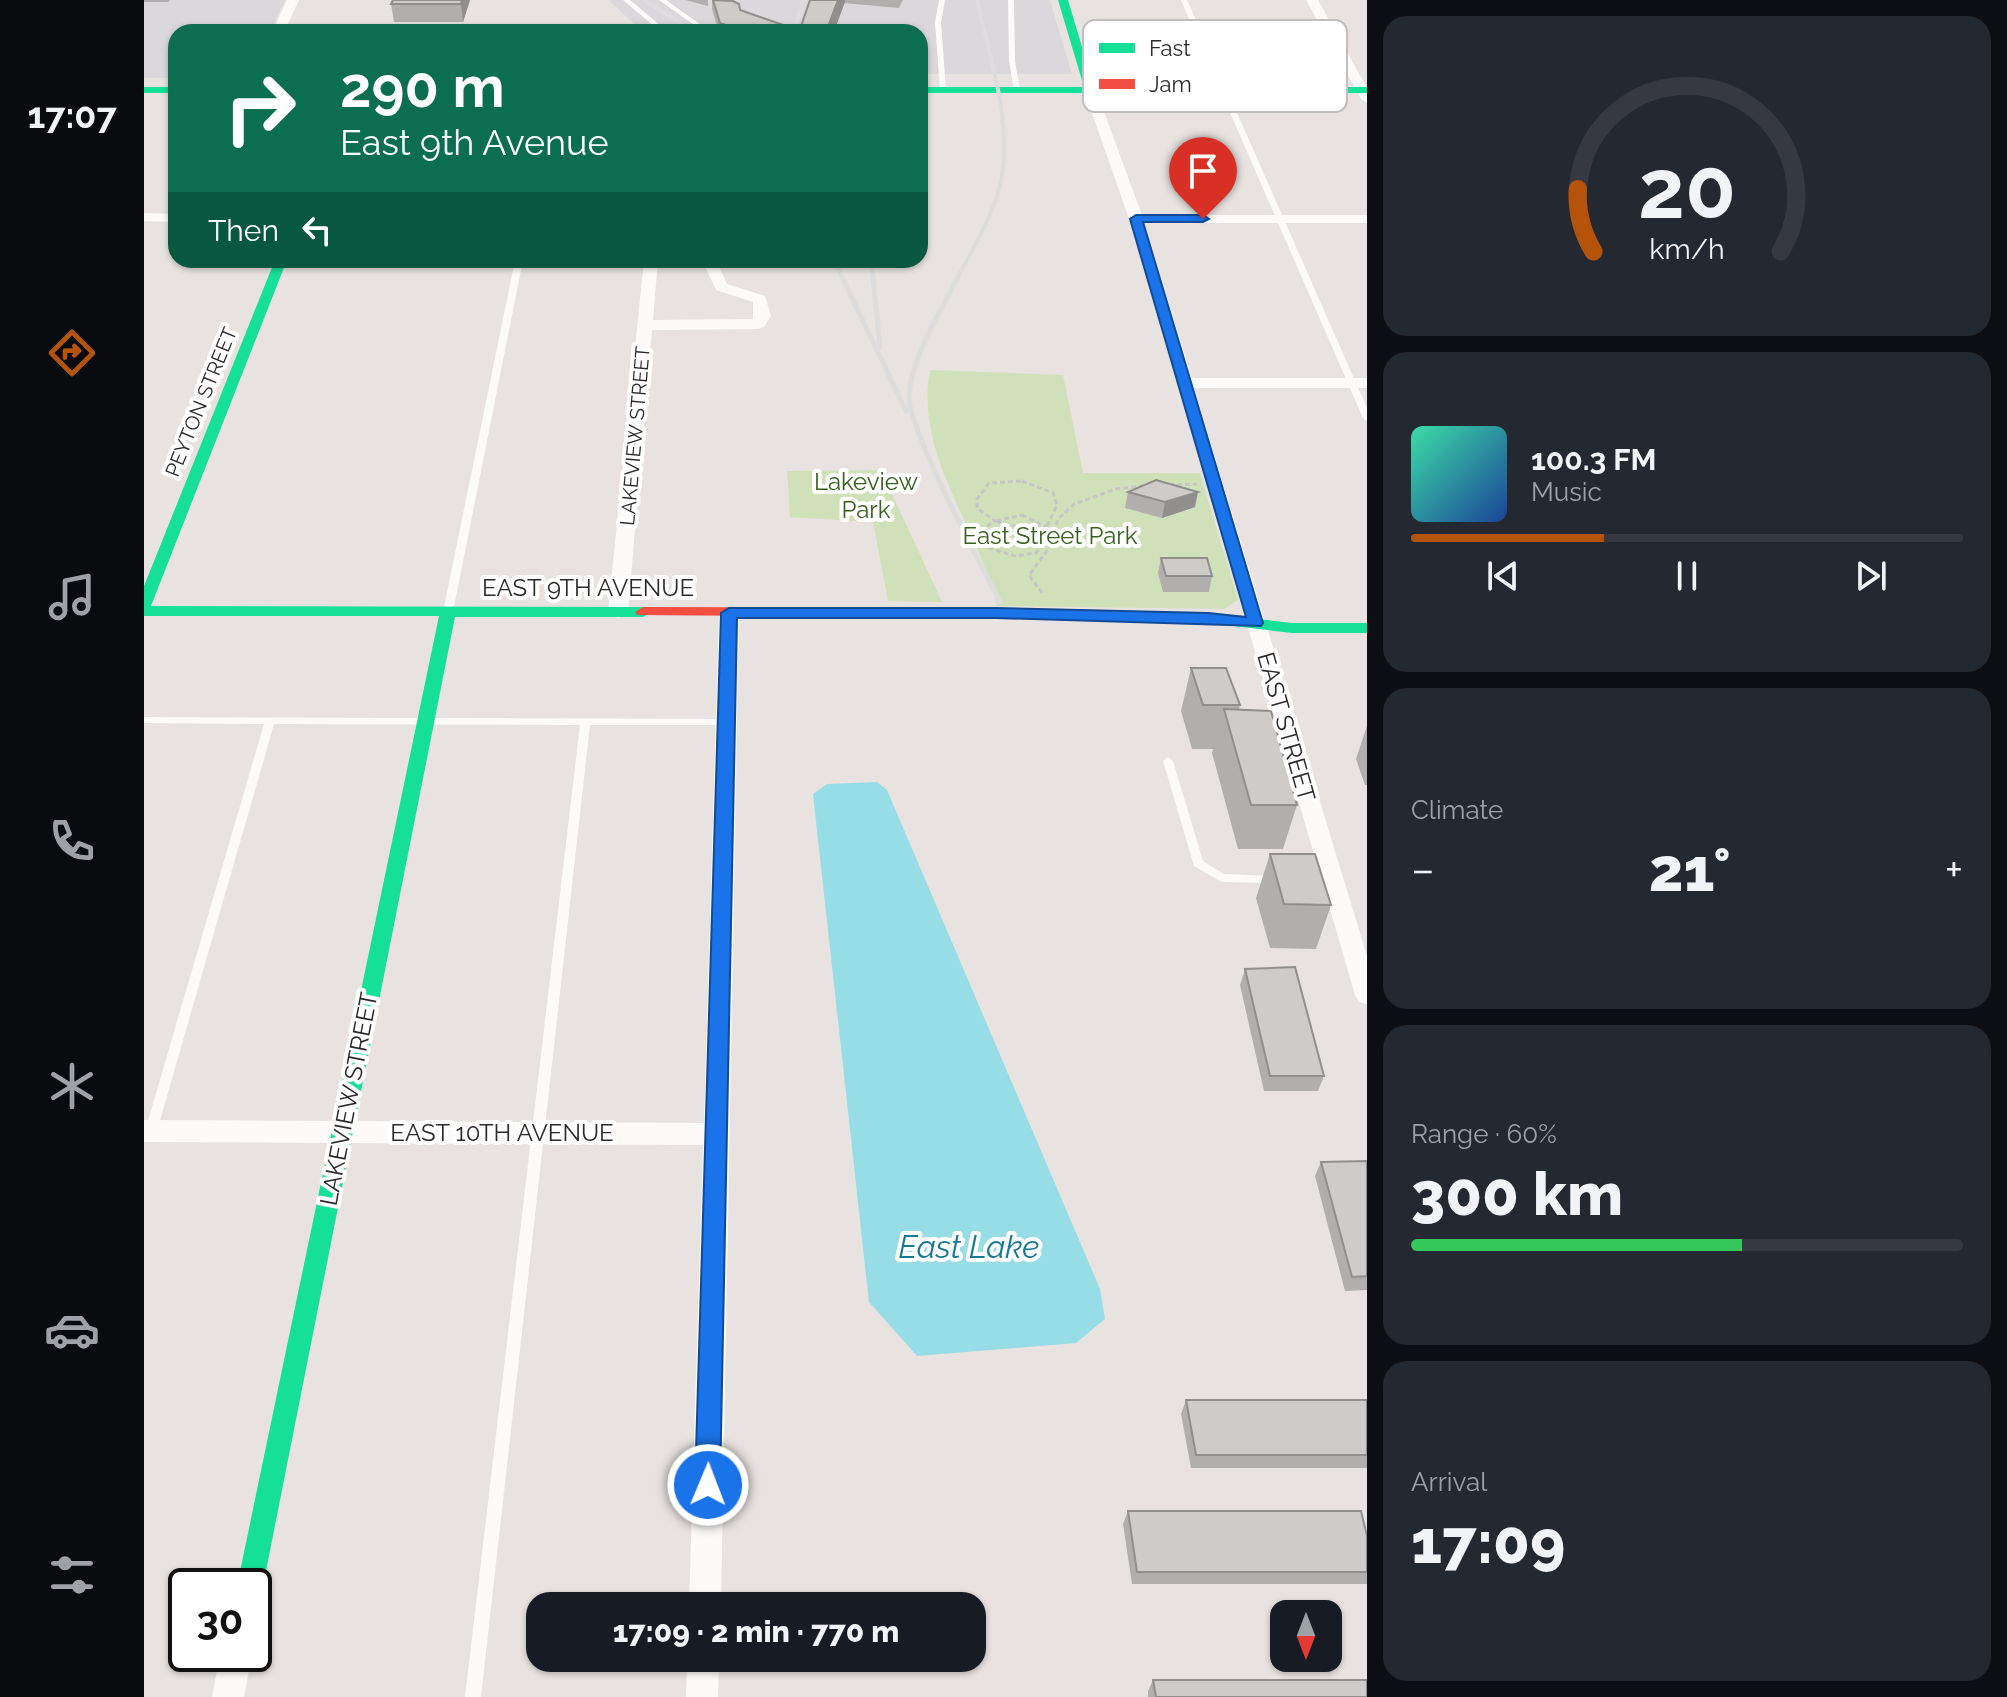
<!DOCTYPE html>
<meta charset="utf-8">
<style>
:root{--surface:#171b24;--page:#242831;--text:#f1f3f6;--muted:#9ea1a6;--line:#363941;--accent:#b45309}
body{margin:0;font-family:Raleway,sans-serif;background:var(--page);color:var(--text);height:100vh;display:flex;flex-direction:column;font-size:30px;white-space:nowrap}
*{box-sizing:border-box;margin:0}
p{font-size:26px;color:var(--muted)}
.icon{flex:none;width:44px;height:44px;fill:none;stroke:currentColor;stroke-width:2;stroke-linecap:round;stroke-linejoin:round}
.map{position:relative;flex:1;overflow:hidden}
.sheet{display:flex;flex-direction:column;gap:16px;padding:16px;background:#0d0f14;width:640px}
.sheet>*{flex:none}
.banner{position:absolute;left:24px;top:24px;width:760px;height:244px;border-radius:24px;box-shadow:0 2px 6px #0004;background:#0b6e4f;color:#fff;overflow:hidden}
.needle{width:52px;rotate:180deg}
.buttons{position:absolute;left:1126px;top:1600px;display:grid;gap:16px}
.buttons a{display:grid;place-items:center;width:72px;height:72px;border-radius:16px;background:var(--surface);box-shadow:0 2px 6px #0004;font-size:40px}
.speed{position:absolute;left:24px;top:1568px;display:flex;gap:16px;font-size:40px;font-weight:700;text-align:center}
.speed>*{display:grid;place-content:center;width:104px;height:104px;border-radius:50%;background:var(--surface);box-shadow:0 2px 6px #0004;line-height:1}
.speed .limit{border:4px solid #111;border-radius:12px;background:#fff;color:#111}
.pin{position:absolute;display:grid;place-items:center;width:68px;height:68px;color:#fff;margin:-82px -34px;border-radius:50% 50% 50% 0;rotate:-45deg;box-shadow:0 0 8px #0007}
.pin .icon{rotate:45deg}
.me{position:absolute;width:88px;margin:-44px;rotate:1deg;stroke-linejoin:round;filter:drop-shadow(0 0 6px #0008)}
.turn{display:flex;align-items:center;gap:28px;height:168px;padding:0 40px;font-size:36px}
.turn .icon{width:104px;height:104px;stroke-width:2.5}
.turn b{display:block;font-size:56px;line-height:68px}
.then{display:flex;align-items:center;height:76px;padding:0 40px;background:#0003;gap:16px;font-size:30px}
.big{font-size:60px;font-weight:800;line-height:1.1}
.sheet .tile{flex:1;display:flex;flex-direction:column;justify-content:center;gap:12px;min-width:0;padding:0 28px;border-radius:24px;background:var(--page)}
.sheet .dial{align-items:center;gap:0}
.dial svg{height:208px;overflow:visible;fill:none;stroke:var(--line);stroke-width:7;stroke-linecap:round;text-anchor:middle}
.dial text{fill:var(--text);stroke:none}
.song{display:flex;align-items:center;gap:24px}
.cover{width:96px;height:96px;border-radius:12px;background:linear-gradient(135deg,hsl(160 70% 55%),hsl(220 70% 35%))}
.played{height:8px;border-radius:4px;background:linear-gradient(90deg,var(--accent) 35%,var(--line) 35%)}
.keys{display:flex;justify-content:space-around;direction:ltr}
.heat{display:flex;justify-content:space-between;align-items:center;font-size:44px;direction:ltr}
.charge{height:12px;border-radius:6px;background:linear-gradient(90deg,#34c759 60%,var(--line) 0)}
.trip{position:absolute;left:382px;top:1592px;width:460px;height:80px;border-radius:24px;background:var(--surface);box-shadow:0 2px 6px #0004;font-weight:800;line-height:80px;text-align:center}
main{display:flex;flex:1;min-height:0}
.menu{display:flex;flex-direction:column;width:144px;justify-content:space-around;align-items:center;background:#090b0e;color:var(--muted)}
.menu .icon{width:56px;height:56px}
.menu .on{color:var(--accent)}
.menu b{font-size:36px;color:var(--text)}
.map>svg:first-child{display:block}
.industrial{fill:#dbd8db}
.green{fill:#d0e1ba}
.water{fill:#97dde6}
.lines{fill:none;stroke-linecap:round;stroke-linejoin:round}
.path{stroke:#c6c5c5;stroke-width:3;stroke-dasharray:5 3;stroke-linecap:butt}
.lane{fill:#fcfbfa;fill-rule:evenodd}
.street{fill:#fcfbfa;fill-rule:evenodd}
.fast{fill:#16e098;fill-rule:evenodd}
.jam{fill:#f24e42;fill-rule:evenodd}
.rail-far1{stroke:#deddde;stroke-width:4}
.rail{stroke:#deddde;stroke-width:5}
.wall{fill:#b1afad}
.shaded-wall{fill:#908f8d}
.building{fill:#ceccc9;stroke:#908f8d;stroke-width:2}
.route{fill:#1a73e8;stroke:#114b97;stroke-width:2}
.labels{text-anchor:middle;stroke-width:8;stroke-linejoin:round;paint-order:stroke}
.far-street-label{font-size:20px;fill:#2a2a2a;stroke:#fff}
.park-label{font-size:24px;fill:#36621e;stroke:#fff}
.street-label{font-size:24px;fill:#2a2a2a;stroke:#fff}
.near-water-label{font-size:32px;font-style:italic;fill:#147a93;stroke:#fff}
.key{fill:#fff;stroke:#bfbfbf;stroke-width:2}
.key-label{font-size:22px;fill:#2a2a2a}
</style>
<main>
<nav class="menu">
<b>17:07</b>
<svg class="icon on" aria-label="directions" viewBox="0 0 24 24"><path d="M12 3l9 9-9 9-9-9zM9 14v-3h6M13 9l2 2-2 2"/></svg>
<svg class="icon" aria-label="music" viewBox="0 0 24 24"><path d="M9 18V5l10-2v13"/><circle cx="6" cy="18" r="3"/><circle cx="16" cy="16" r="3"/></svg>
<svg class="icon" aria-label="phone" viewBox="0 0 24 24"><path d="M5 4h4l2 5-3 2q2 4 5 5l2-3 5 2v4C11 20 4 13 5 4z"/></svg>
<svg class="icon" aria-label="climate" viewBox="0 0 24 24"><path d="M12 3v18M4 7l16 10M4 17L20 7"/></svg>
<svg class="icon" aria-label="car" viewBox="0 0 24 24"><path d="M5 17H2v-5l4-1 3-4h7l3 4 3 1v5h-3M9 17h6M6 11h13"/><circle cx="7" cy="17" r="2"/><circle cx="17" cy="17" r="2"/></svg>
<svg class="icon" aria-label="filters" viewBox="0 0 24 24"><path d="M4 7h16M4 17h16"/><circle cx="9" cy="7" r="2"/><circle cx="15" cy="17" r="2"/></svg>
</nav>
<div class="map">
<svg width="1223" height="1697" viewBox="0 0 1223 1697">
<rect width="100%" height="100%" fill="#e8e3e0"/>
<path class="industrial" d="M0,0h141l-15,32h-94v46h-32z
M464,0h442l22,74h-152v-42h-277z"/>
<path class="green" d="M786,370l133,5 20,98h117l38,127 -14,9 -227,-3c-18,-79 -83,-151 -67,-236z
M737,470l61,132 -54,-1 -15,-79 -83,-5 -3,-46z"/>
<path class="water" d="M733,782l10,8 213,499 5,30 -29,24 -159,13 -48,-54 -56,-508 14,-10z"/>
<g class="lines">
<path class="path" d="M878,481l31,12 4,12 -10,21 -2,17 -9,10 -21,3 -29,-9 -5,-17 14,-9 -18,-13v-9l12,-16z
M1025,485l28,-1
M878,515l24,12h-29l-22,-6z
M898,593l-13,-18 20,-27 9,-29 16,-15 42,-15 33,-4"/>
<path class="lane" d="M479,0h7l38,32h-7z
M515,0h7l45,32h-7z
M795,0h6l-4,23 5,67 -3,2 -3,-2 -5,-67z
M864,0h6l1,61 5,29 -3,2 -3,-2 -5,-29z
M1037,0h6l19,43h131l3,2 -3,2h-129l159,361v13l-4,-3z
M371,260h8l-70,352 -5,3 -5,-3z
M0,717l582,2 5,3 -5,3h-136l-109,972h-16l115,-972 -306,-1 -117,407 -2,4 -4,1 -4,-1 -2,-4 119,-407 -120,-1z
M1024,757l5,4 30,100 21,13 50,2 4,1 2,3 -2,3 -56,-1 -28,-16 -31,-105z"/>
<path class="street" d="M143,0h12l-15,32h-12z
M1162,0h12l49,88v15l-6,-4z
M941,87l11,3 46,125h225v8h-223l48,155h175v10h-173l173,568v48l-8,-2 -4,-7 -226,-776 -45,-129z
M0,213l32,1v8l-32,-1z
M500,260h14l-5,60 100,-1v-17l-37,-12 -14,-30h14l11,24 38,12 6,20 -7,11 -6,2 -106,1 -24,282 -10,6 -10,-6z
M585,607l10,6 -18,993h-32l14,-461 -559,-3v-22l560,3 15,-510z
M76,1654h32l-8,43h-32z
M543,1658h32l-1,39h-32z"/>
<path class="fast" d="M914,0h10l26,87h273v6h-447v-6h164z
M0,87h32v6h-32z
M131,260h12l-136,346 492,1 8,5 -8,5h-188l-192,969 -4,9 -5,2v-11h-17l202,-970h-295v-30z
M855,608l209,5 84,10h75v10h-75l-84,-10 -215,-7 -2,-3z"/>
<path class="jam" d="M499,607l356,1 8,5 -8,5 -362,-3 -2,-3z"/>
<path class="rail-far1" d="M500,0l51,32
M649,32l11,-32
M690,260l9,19
M727,260l2,19
M813,279c15,-29 33,-58 42,-90 16,-60 -9,-130 -22,-189"/>
<path class="rail" d="M698,277l64,134
M729,277l7,70
M814,277c-19,38 -45,76 -49,118 -3,31 73,171 91,207"/>
</g>
<path class="wall" d="M0,0h26l-2,2h-24z
M249,0h77l-7,22h-69l-3,-18z
M541,0h23v6z
M568,0h15l13,10 43,15v7h-64l-7,-23z
M666,0h93l-4,8z
M1130,38l38,24 -3,13h-25l-13,-24z
M984,492l67,15 -33,11 -37,-10z
M1017,558l51,18 -3,16h-46l-5,-19z
M1047,668l49,37 -1,4 58,96 -14,44h-45l-26,-96 1,-4h-21l-11,-38z
M1223,726v59h-2l-9,-26z
M1126,854l61,51 -15,44 -46,-1 -14,-50z
M1101,969l79,107 -6,15h-54l-24,-106z
M1223,1161v129l-22,1 -30,-115 6,-14z
M1042,1400h181v68h-176l-10,-54z
M984,1511l239,25v48h-235l-9,-60z
M1009,1680l214,17h-219v-6z"/>
<path class="shaded-wall" d="M318,0h8l-7,22 -2,-18z
M694,0h7v2l-11,30h-8z
M1054,492l-3,15 -33,11 3,-16z"/>
<path class="building" d="M249,0h69l-1,4h-70z
M569,0l20,1 6,3 1,6 43,15 -1,4 -48,-1 -14,-5z
M666,0h28l-12,32h-27z
M1012,480l42,12 -33,10 -37,-10z
M1017,558h46l5,18h-46z
M1047,668h35l14,37h-37z
M1080,709l47,2 26,94h-46z
M1126,854h45l16,51 -47,-1z
M1151,967l29,109h-54l-25,-107z
M1223,1161v115l-15,1 -31,-115z
M1042,1400h181v55h-171z
M984,1511h233l6,25v36h-230z
M1009,1680h214v17h-211z"/>
<path class="route" d="M992,215h67l6,4 -6,3h-60l120,401 -2,3 -265,-8h-259l-17,867 -4,9 -8,3 -9,-3 -4,-9 26,-872 8,-5h267l212,5 38,4 -116,-398z"/>
<g class="labels">
<g class="far-street-label">
<text transform="translate(57 402) rotate(-68)" y="7">PEYTON STREET</text>
<text transform="translate(491 436) rotate(-85)" y="7">LAKEVIEW STREET</text>
</g>
<g class="park-label">
<text x="722" y="490">Lakeview<tspan x="722" dy="28">Park</tspan></text>
<text x="906" y="544">East Street Park</text>
</g>
<g class="street-label">
<text x="444" y="596">EAST 9TH AVENUE</text>
<text transform="translate(1142 727) rotate(74)" y="8">EAST STREET</text>
<text transform="translate(205 1099) rotate(-79)" y="8">LAKEVIEW STREET</text>
<text x="358" y="1141">EAST 10TH AVENUE</text>
</g>
<g class="near-water-label">
<text x="825" y="1258">East Lake</text>
</g>
</g>
<rect x="939" y="20" width="264" height="92" rx="12" class="key"/>
<rect x="955" y="43" width="36" height="10" fill="#16e098"/>
<rect x="955" y="79" width="36" height="10" fill="#f24e42"/>
<g class="key-label">
<text x="1005" y="56">Fast</text>
<text x="1005" y="92">Jam</text>
</g>
</svg>
<div class="buttons">
<a><svg class="needle" viewBox="-14 -14 28 28"><path d="M0-13l5 13h-10z" fill="#e53935"/><path d="M0 13l5-13h-10z" fill="#9ea1a6"/></svg></a>
</div>
<div class="speed"><div class="limit">30</div></div>
<div class="pin" style="left:1059px;top:219px;background:#d93025"><svg class="icon" aria-label="arrive" viewBox="0 0 24 24"><path d="M6 21V4h12l-3 4 3 4H6"/></svg></div>
<svg class="me" style="left:564px;top:1485px" viewBox="-20 -20 40 40"><circle r="17" fill="#1a73e8" stroke="#fff" stroke-width="3"/><path d="M0-11L8 9 0 5-8 9z" fill="#fff"/></svg>
<div class="trip">17:09 · 2 min · 770 m</div>
<div class="banner">
<div class="turn"><svg class="icon" aria-label="right" viewBox="0 0 24 24"><path d="M7 20v-9h11M14 6l5 5-5 5"/></svg><div><b>290 m</b>East 9th Avenue</div></div>
<div class="then">Then<svg class="icon" aria-label="left" viewBox="0 0 24 24"><path d="M17 20v-9H6M10 6l-5 5 5 5"/></svg></div>
</div>
</div>
<section class="sheet">
<div class="tile dial"><svg viewBox="0 0 100 80">
<path d="M14 69A42 42 0 1 1 86 69"/>
<path d="M14 69A42 42 0 0 1 8 45" stroke="#b45309"/>
<text x="50" y="56" font-size="32" font-weight="700">20</text>
<text x="50" y="72" font-size="11">km/h</text>
</svg></div>
<div class="tile">
<div class="song"><i class="cover"></i><div><b>100.3 FM</b><p>Music</p></div></div>
<div class="played"></div>
<div class="keys"><svg class="icon" aria-label="previous" viewBox="0 0 24 24"><path d="M18 5L8 12l10 7zM5 5v14"/></svg><svg class="icon" aria-label="pause" viewBox="0 0 24 24"><path d="M8 5v14M16 5v14"/></svg><svg class="icon" aria-label="next" viewBox="0 0 24 24"><path d="M6 5l10 7-10 7zM19 5v14"/></svg></div>
</div>
<div class="tile"><p>Climate</p>
<div class="heat"><a>−</a><b class="big">21°</b><a>+</a></div>
</div>
<div class="tile"><p>Range · 60%</p><b class="big">300 km</b><div class="charge"></div></div>
<div class="tile"><p>Arrival</p><b class="big">17:09</b></div>
</section>
</main>
